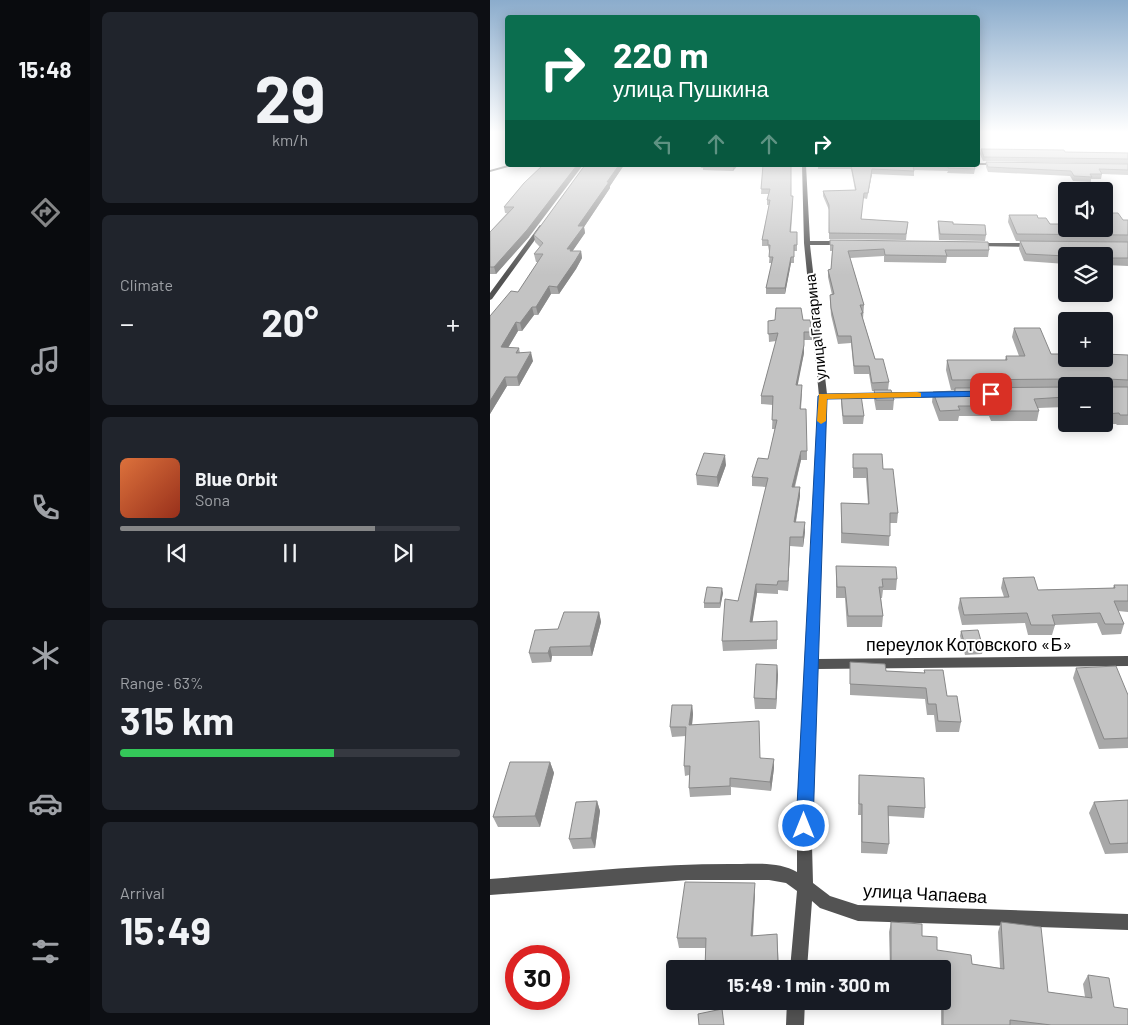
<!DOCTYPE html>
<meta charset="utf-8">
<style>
:root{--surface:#171b24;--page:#20242c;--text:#f1f3f6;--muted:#9ea1a6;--line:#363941;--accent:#858687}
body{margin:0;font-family:Barlow,sans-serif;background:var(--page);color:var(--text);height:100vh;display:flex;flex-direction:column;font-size:19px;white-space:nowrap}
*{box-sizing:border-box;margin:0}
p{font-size:16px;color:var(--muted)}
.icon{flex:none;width:28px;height:28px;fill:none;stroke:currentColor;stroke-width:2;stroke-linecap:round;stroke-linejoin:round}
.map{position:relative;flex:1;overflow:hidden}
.panel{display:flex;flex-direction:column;gap:12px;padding:12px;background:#0d0f14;width:400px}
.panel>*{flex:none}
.hud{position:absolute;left:15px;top:15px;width:475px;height:152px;border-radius:5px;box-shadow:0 2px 12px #0003;background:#0b6e4f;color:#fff;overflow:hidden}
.controls{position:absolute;left:568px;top:182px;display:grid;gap:10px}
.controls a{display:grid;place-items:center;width:55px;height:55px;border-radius:5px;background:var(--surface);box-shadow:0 2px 12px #0003;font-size:25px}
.speed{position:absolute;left:15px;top:945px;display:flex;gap:10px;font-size:25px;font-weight:700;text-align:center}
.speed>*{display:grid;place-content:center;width:65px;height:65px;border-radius:50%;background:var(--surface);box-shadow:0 2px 12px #0003;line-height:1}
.speed .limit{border:8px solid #d22;background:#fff;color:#111}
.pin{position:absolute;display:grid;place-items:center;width:42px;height:42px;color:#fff;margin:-21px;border-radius:10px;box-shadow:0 2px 8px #0006}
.me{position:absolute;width:55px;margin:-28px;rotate:0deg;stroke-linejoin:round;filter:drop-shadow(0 0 4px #0008)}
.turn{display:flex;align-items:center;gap:18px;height:105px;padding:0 25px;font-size:22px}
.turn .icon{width:65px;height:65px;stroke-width:2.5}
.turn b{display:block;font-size:35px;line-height:42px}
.lanes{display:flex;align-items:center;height:48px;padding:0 25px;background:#0003;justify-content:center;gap:25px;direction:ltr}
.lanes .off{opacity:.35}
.big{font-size:38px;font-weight:700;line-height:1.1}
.panel .card{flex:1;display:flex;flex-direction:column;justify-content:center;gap:8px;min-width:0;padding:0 18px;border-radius:8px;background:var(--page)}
.panel .dial{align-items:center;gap:0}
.dial b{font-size:65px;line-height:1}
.song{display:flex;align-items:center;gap:15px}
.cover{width:60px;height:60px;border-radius:8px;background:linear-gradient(135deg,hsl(20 70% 55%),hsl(10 70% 35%))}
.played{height:5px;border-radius:2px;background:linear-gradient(90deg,var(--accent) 75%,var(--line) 75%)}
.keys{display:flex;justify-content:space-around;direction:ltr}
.heat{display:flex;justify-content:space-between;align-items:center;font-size:28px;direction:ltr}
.charge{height:8px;border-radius:4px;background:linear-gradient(90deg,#34c759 63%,var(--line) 0)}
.trip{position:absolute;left:176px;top:960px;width:285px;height:50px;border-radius:5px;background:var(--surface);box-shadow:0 2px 12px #0003;font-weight:700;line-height:50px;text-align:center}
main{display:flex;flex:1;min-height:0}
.tab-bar{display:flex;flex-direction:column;width:90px;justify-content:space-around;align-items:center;background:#090b0e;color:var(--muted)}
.tab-bar .icon{width:35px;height:35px}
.tab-bar .current{color:var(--accent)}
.tab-bar b{font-size:22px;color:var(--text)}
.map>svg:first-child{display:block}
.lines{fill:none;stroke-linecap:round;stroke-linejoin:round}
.street{fill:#535353;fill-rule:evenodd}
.wall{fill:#a8a8a8}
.shaded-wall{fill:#888}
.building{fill:#c3c3c3;stroke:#888}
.route{fill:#1a73e8;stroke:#114b97}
.slow{fill:#f59e0b}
.labels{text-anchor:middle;stroke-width:4;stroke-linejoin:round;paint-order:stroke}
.street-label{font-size:15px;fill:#000;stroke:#fff}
.near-street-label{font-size:18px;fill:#000;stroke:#fff}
</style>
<main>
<nav class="tab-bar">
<b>15:48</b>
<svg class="icon current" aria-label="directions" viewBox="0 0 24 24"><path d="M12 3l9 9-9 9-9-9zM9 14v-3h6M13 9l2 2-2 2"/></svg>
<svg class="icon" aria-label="music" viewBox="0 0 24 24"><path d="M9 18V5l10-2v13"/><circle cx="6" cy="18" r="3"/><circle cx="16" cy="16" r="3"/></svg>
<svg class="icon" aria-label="phone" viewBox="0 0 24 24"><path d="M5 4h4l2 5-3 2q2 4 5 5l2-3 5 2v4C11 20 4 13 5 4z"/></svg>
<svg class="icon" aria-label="climate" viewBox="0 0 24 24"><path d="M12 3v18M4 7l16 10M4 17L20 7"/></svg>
<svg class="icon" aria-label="car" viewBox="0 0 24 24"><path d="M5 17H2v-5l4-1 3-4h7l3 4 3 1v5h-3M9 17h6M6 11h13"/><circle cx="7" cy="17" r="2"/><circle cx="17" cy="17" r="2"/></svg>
<svg class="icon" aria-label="filters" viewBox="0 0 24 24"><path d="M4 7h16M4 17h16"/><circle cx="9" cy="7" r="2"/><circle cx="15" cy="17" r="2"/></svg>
</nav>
<section class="panel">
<div class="card dial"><b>29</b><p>km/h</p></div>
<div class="card"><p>Climate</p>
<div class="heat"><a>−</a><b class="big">20°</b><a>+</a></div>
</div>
<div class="card">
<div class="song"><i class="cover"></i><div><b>Blue Orbit</b><p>Sona</p></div></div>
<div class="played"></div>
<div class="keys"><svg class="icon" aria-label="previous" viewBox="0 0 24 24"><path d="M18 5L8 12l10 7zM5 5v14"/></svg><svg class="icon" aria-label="pause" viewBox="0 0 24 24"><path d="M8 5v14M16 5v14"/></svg><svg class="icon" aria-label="next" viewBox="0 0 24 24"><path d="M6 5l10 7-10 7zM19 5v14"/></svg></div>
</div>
<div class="card"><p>Range · 63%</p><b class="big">315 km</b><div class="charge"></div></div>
<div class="card"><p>Arrival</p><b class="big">15:49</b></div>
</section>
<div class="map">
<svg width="638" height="1025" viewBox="0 0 638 1025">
<rect width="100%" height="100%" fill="#fff"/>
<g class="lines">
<path class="street" d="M488,163h21l2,1 -2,1h-23z
M18,165h8l-26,7v-2z
M312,165h4l4,76h31l3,2 -3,2h-31l17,149 120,-1 4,2 -4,2 -120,1 -10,261 311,-3v10l-311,3 -6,138 2,76 17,13 28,9 270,9v16l-270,-9 -38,-13 -8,-7 -5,68h-17l7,-78 -11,-8 -17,-3h-81l-198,15v-16c80,-6 160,-15 240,-15 21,0 48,-3 67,8v-65l22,-411 -15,-153z
M50,225l5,1 -53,73 -2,1v-7z
M486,243h55l3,2 -3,2 -57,-1 -1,-1z
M297,1001h18l-1,24h-18z"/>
</g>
<path class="wall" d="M491,149l84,3 63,1v11l-145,-3 -3,-7z
M496,162l142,2v11l-26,-1 -1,5h-10v3l-18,-1 -3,-5 -82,-4 -2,-5z
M95,165h39l-14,21v2l-26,39 1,6 -13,18h9l1,7 -6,11 -17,25h-8l-13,21h-4l-12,16h-4l-10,17h11l1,5 13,8 -14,25h-12l-17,28v-98l28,-24 20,-30h-2l-2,-8 6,-7 -5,-5 -1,-7z
M210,165h38l-5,6 -30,-1v-2h-2z
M273,165h32h-4v31l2,6 -2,30h6v19h-3v12h-3l-6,31h-19v-6l6,-25h-3l1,-12h-1l-1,-5h-6v-6l7,-35h-2v-5l2,-6h-8z
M328,165h156l1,4 -1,5 -27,-1 1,-2 -34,-1v6l-42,-2 -5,25 -4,-1 -2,21 47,3 -2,18 -77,-1v-29l-6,-14v-5l32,-1 -4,-21h-33z
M34,183l5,54 -33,37h-6v-42l17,-19h-2l-1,-6z
M614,213l19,7h5v22l-112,-1 -8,-19 1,-7 29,3 12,6 54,5z
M448,221l15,3 33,11 -1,6 -46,-1 -1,-13z
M340,240l159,10 -1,7h-41l-1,6 -62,-1v-6l-34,2 14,47 -1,14 12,40 14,23 -1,8 6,10 -1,10h-17l-2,-11v-8h-2l-3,-17h-15l-3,-31 -13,1 -7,-29 -1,-13v-7h2l-4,-18v-7l3,-1 1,-18h-2z
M530,241l108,1v24l-22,-1 -2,-2v-7h-38v8l-42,-3 -5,-12z
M313,320l9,12v8h-8v13l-7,32 5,9 -1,15 6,42v9h-6l-6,27h5v9l-4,26 9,10 -2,15 -13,-1 -2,45 -10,-1v4l-21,-1 -5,29 25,9v18l-54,2 -1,-10 16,-40 28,-114 -14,-1v-9l16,-18 7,-30h-3l1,-24 -12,-1v-8l15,-55 -7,1 -1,-21z
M524,328l37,26 77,1v70h-11l-1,-1 -39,1 -1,-1h28v-38h-38v23l-1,-2 -27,1 1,3 -2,10h-46l-2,-5h-30l-1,5h-19l-7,-19 1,-10 21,-1v-1h-3l-5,-20 1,-10h58l1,-4h13l-7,-19z
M351,394l23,22 -1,8h-20l-2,-21z
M363,454l30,15 15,44 -1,10h-7l-1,23 -48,-3v-40l27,1 -2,-26h-13z
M236,465l-8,22 -21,-2 -1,-10z
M346,566l61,13 -1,11h-13l-1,8h-1l2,18 -1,11h-35l-2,-29h-9z
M513,578l35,12 75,-2 1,-3h14v27l-10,-1 6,13 -3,10 -19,1 -5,-12 -42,2 -3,10h-24l-3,-12 -63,2 -4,-17 2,-10 44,-1 -3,-9z
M233,593l-3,15h-16v-5z
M109,612l2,10 -9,34h-40l-1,6 -19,1 -3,-10 29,-24z
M471,631l22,17 -1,6 -17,1 -5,-19z
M360,662l36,9 38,2v-3l23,26 14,26 -2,10h-23l-2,-17h-7l-2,-16 -75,-4z
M287,665l1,10 -2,34h-21l-1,-11z
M586,668l52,27v53l-29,1 -26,-71z
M202,705l1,9 -1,11 69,33 13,10 -3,23 -40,-4v8l-41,2 -1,-9v-13l-4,1 -1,-10 2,-30 -14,1 -2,-10z
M60,762l4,11 -14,54h-42l-5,-10z
M369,775l66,33 -1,10 -36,-2 1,28 -2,10 -26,-1v-38h-3z
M638,800v53l-23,1 -16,-41 5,-11z
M107,801l3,10 -5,37 -22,1 -4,-10z
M265,893l-2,43 24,-2 2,35h-74l1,-21h-27l-2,-10z
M401,922l31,14 15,14 35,14 28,4 -2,-36 3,-10 47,70 37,5 -2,-13 5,-9 40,50h-187v-24h1v-32h-52l-1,-37z"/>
<path class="shaded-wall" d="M87,165h6l-54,72 -33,37 -2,-7z
M129,165h5l-14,21v2l-26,39 1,6 -13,19 -5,-3 11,-23 29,-44z
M245,165h3l-5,6v-4z
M382,169v5l-5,25z
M91,251l1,7 -6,11 -17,25 -2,-7z
M301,257v6l-6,31v-6z
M59,286l2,8 -13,21 -2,-8z
M42,307l2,8 -12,16 -2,-8z
M26,322l2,9 -15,25 -2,-9z
M314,345v8l-8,41v-9z
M41,352l2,9 -14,25 -2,-9z
M15,377l2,9 -17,28v-13z
M311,451v9l-9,36v-9z
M235,455l1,10 -8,22 -1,-10z
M310,487v9l-6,35v-9z
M315,522v10l-2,15v-10z
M300,537v9l-2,45v-10z
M266,584l1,9 -6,39 -1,-10z
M232,588l1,5 -3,15v-5z
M109,612l2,10 -9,34 -2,-10z
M60,647l2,9 -1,6 -3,-9z
M287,665l1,10 -2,34v-10z
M202,705l1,9 -2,21 -2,-10z
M284,759v9l-3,23 -1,-9z
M60,762l4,11 -14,54 -5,-11z
M107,801l3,10 -5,37 -4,-10z
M265,883v10l-3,52 -1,-9z"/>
<path class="building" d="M491,149l83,1 1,2 63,1v6l-144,-2z
M496,162l142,2v6l-29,-1 3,5h-12l2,3 -18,-1 -3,-5 -83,-4z
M53,165h34l-50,65 -33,37h-4v-35l24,-25h-10l20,-24z
M95,165h34l-12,17h2l-31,44h6l-17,23h4l-1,2h11l-6,10 -18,26 -8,-1 -13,21h-4l-12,16 -4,-1 -15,25 18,1 -3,5 15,-1 -14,25h-12l-15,24v-85l21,-25 7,1 25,-38h-9l9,-11 -9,-8z
M212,165h33l-2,2h-30l1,-2z
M273,165h28v31h2l-3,36h7v13h-3v12h-3l-6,31h-19l7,-31h-4l1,-12h-2v-5h-6l8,-40h-3l3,-11h-9z
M361,165h123l1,4 -27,-1v-2l-35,-1 1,6 -42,-2 -4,24h-4l-3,26 47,3 -2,12 -77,-1v-28l-6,-14 33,-1z
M614,213h14l5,7h5v15l-111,-1 -8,-19h28l1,3h8l4,6h16v5h38v-5h3l-3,-4z
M448,221l15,1v2l32,1 1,10 -46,-1z
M340,240l158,2 1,8h-44l2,6 -62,-1 -1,-6 -36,2 16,54h-4l3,8h-2l14,46h8l6,23 -17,1 -3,-17h-15l-3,-30h-13l-7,-28 -1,-13 4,-1 -6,-24 3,-1 2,-24h-3z
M530,241l108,1v16h-20l-2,-3 -7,-1h-27v2h-6l-40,-2z
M286,308h25l2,12h7l2,12h-8v13l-8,40h6l-2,24h6l1,42h-6l-9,36h8l-6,35h11l-2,15h-13l-2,44h-10l-1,4 -21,-1 -6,38 27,-1v19l-55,1 3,-42 13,2 30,-123 -16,-1 6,-19 10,1 9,-39h-5l1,-24h-12l17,-63 -10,1v-13l7,-1z
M524,328h26l11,26h15v5h38v-5l24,1v25l-21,-1 -2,6 2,2h21v28h-8l-1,-2 -15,1v-28h-35l1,-5 -2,-2 -116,1 -5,-20h60l-1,-4h19z
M576,387v10l-32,2 5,12h-47l-1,-5h-33l2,4 -20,1 -7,-19 22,-1v-3z
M384,390h17l3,10h-18z
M351,394l20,1 3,21h-21z
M214,453l21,2 -8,22 -21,-2z
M363,454h29l1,15h10l5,44h-8v23l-48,-3 -1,-30 28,1 -2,-36h-14z
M346,566l60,1 1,12h-15l1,8h-4l4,29h-35l-3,-29h-8z
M544,577l4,13 77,-2 -1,-3h14v16h-14l10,23h-19l-5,-11 -48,2 3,10h-24l-4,-12 -63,2 -4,-17 49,-1 -6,-19z
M217,587l15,1 -2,15h-16z
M74,612h35l-9,34 -40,1 -2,6h-19l6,-23 23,-1z
M488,630l5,18 -17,1 -5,-18z
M360,662l35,2 1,7 39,2 -1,-3h19l4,26h10l4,26 -23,-1 -2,-17h-8l-2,-16 -76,-4z
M266,664l21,1 -1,34 -22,-1z
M626,666l12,29v43l-24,1 -28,-71z
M182,705h20l-3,20 70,-4 1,37 14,1 -4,23 -40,-4v8l-41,2 1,-22h-6l2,-39h-16z
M20,762h40l-15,54 -42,1z
M369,775l65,3 1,30 -37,-2 1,38 -27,-2v-38h-3z
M638,800v43l-18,1 -16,-42z
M107,801l-6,37 -22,1 7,-37z
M195,882l70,1 -4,53 26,-2 1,31 -49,4h-24l1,-31h-29z
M401,922l31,2v12l15,1v13l34,5 1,9 32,5 -3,-47 40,5 7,65 44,6 -4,-23 21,3 5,29 14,2v16h-77l-41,-5v5h-67v-42h-1v-14h-51z
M232,1009l2,16h-25l-1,-11z"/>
<linearGradient id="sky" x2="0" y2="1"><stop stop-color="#8baccc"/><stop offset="0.48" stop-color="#fff"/><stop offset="1" stop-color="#fff" stop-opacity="0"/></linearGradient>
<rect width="638" height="275" fill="url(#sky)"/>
<path class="route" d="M501,391l4,1v4l-168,3 -14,427 -3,6 -6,2 -6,-2 -2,-6 22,-430 4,-2z"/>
<path class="slow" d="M427,392l4,1v4l-94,2 -1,22 -5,3 -4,-3 2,-27z"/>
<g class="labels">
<g class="street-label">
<text transform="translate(326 327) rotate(-96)" y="5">улица Гагарина</text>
</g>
<g class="near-street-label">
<text x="479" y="651">переулок Котовского «Б»</text>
<text transform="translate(435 894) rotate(3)" y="6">улица Чапаева</text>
</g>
</g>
</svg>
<div class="controls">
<a><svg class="icon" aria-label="sound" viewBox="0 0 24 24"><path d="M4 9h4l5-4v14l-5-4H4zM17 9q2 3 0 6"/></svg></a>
<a><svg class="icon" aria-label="layers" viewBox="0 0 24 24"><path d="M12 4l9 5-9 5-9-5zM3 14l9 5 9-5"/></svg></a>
<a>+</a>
<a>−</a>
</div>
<div class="speed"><div class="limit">30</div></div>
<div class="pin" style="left:501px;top:394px;background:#d93025"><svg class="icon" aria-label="arrive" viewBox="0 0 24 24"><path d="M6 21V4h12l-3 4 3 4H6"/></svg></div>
<svg class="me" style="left:314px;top:826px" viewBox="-20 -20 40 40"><circle r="17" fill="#1a73e8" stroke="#fff" stroke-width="3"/><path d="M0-11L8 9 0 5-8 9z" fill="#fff"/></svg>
<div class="trip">15:49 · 1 min · 300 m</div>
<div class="hud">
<div class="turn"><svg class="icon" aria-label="right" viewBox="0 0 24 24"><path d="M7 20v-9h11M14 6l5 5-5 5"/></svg><div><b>220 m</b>улица Пушкина</div></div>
<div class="lanes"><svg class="icon off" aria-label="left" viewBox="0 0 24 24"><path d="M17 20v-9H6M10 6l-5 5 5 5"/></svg><svg class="icon off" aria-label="ahead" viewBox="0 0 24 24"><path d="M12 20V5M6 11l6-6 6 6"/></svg><svg class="icon off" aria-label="ahead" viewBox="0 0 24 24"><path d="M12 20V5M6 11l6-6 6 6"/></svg><svg class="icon" aria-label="right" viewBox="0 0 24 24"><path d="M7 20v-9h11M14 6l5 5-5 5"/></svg></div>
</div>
</div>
</main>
